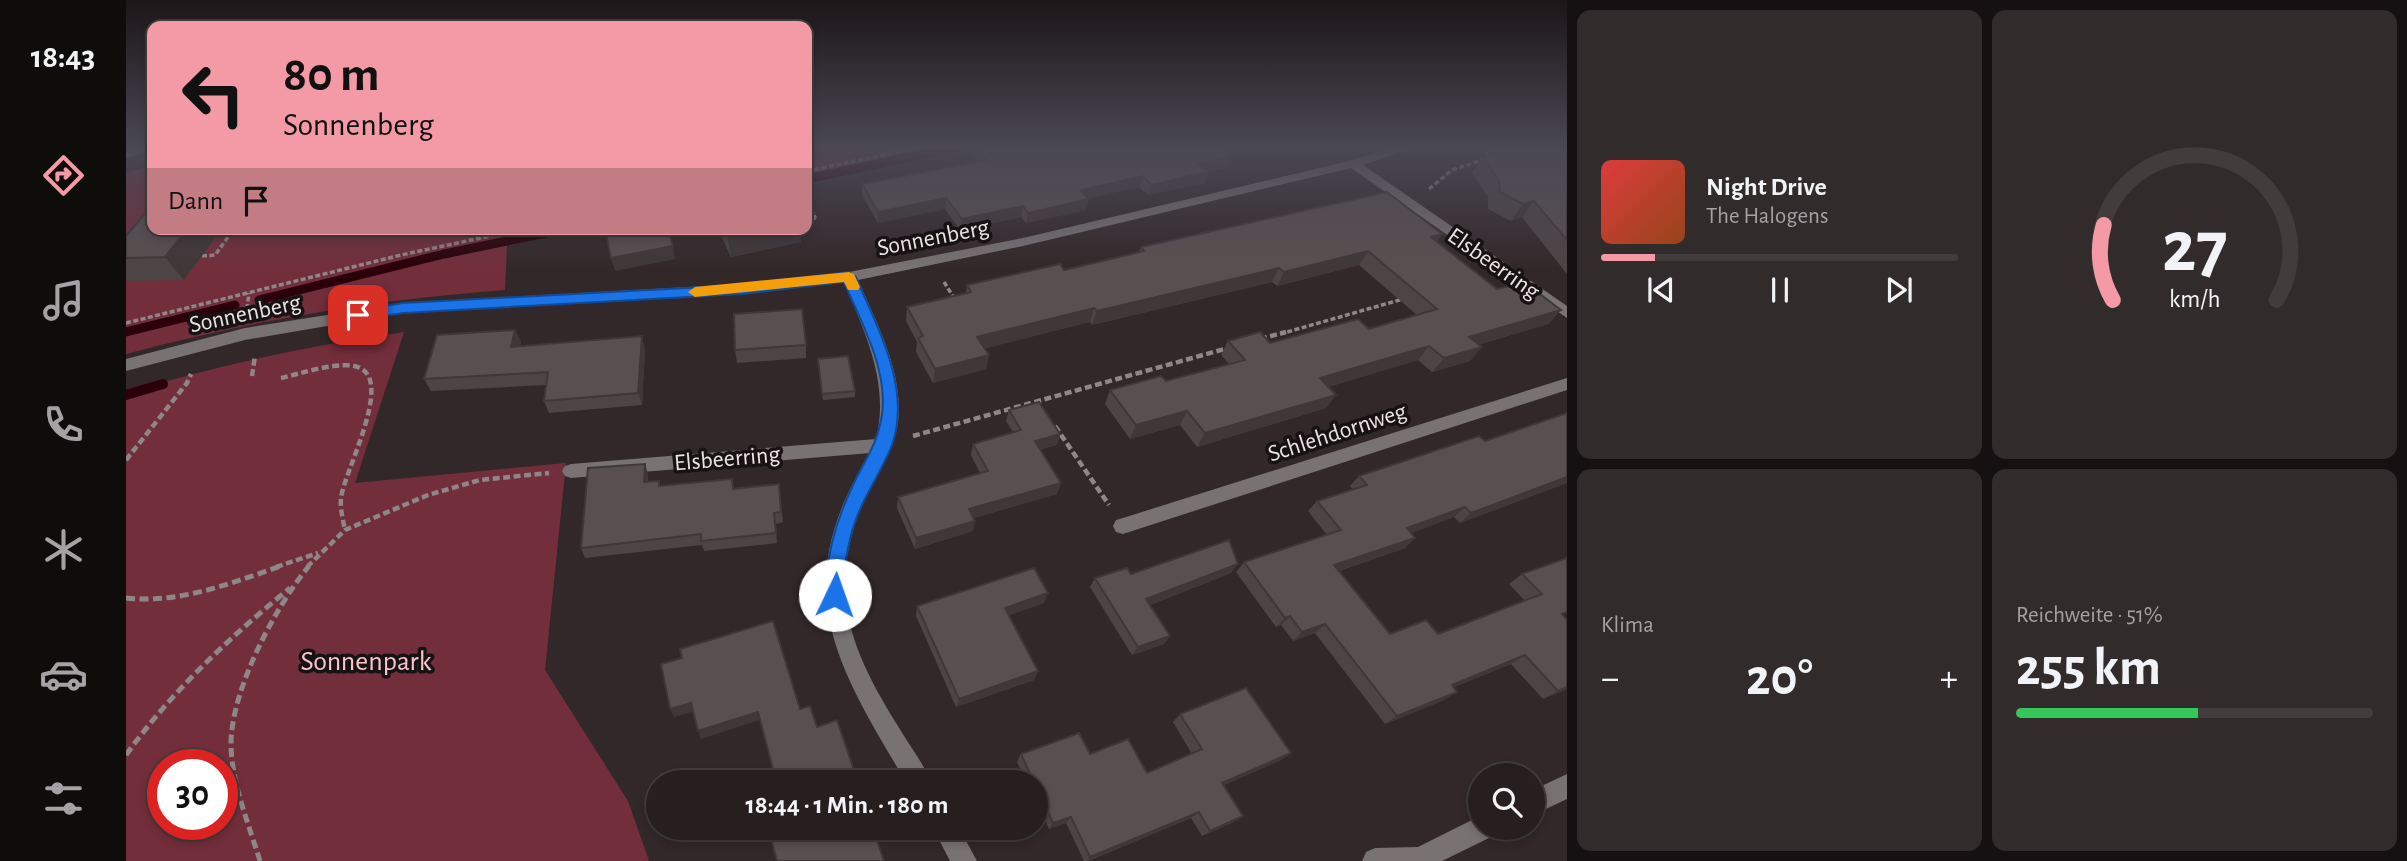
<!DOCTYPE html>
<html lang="de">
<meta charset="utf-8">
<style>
:root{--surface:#261e1f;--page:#322b2c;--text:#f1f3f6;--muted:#a4a2a4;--line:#423c3d;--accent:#f49aa6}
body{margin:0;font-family:"Alegreya Sans",sans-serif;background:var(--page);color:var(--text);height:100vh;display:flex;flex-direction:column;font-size:26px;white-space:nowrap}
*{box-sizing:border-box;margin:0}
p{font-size:23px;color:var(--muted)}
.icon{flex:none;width:38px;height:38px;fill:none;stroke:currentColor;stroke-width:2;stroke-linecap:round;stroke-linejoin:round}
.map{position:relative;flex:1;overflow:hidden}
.details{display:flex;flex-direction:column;gap:10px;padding:10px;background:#151011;width:840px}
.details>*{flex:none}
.top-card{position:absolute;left:21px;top:21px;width:665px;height:214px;border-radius:14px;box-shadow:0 4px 10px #0003,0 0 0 2px var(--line);background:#f49aa6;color:#111;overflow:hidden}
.fabs{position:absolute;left:1342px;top:763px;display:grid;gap:14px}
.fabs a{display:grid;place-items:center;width:77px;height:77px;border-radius:50%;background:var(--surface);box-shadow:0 4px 10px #0003,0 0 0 2px var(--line);font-size:35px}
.speed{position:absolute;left:21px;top:749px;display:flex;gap:14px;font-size:35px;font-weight:700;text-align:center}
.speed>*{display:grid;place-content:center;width:91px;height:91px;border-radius:50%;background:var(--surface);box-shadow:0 4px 10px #0003,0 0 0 2px var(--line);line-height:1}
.speed .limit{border:10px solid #d22;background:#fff;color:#111}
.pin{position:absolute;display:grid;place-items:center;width:60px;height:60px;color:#fff;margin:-30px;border-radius:14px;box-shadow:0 4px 10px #0006}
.me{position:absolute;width:77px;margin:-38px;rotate:3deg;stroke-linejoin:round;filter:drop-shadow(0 0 5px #0008)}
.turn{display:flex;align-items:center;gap:24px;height:147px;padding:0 21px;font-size:32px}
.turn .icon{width:91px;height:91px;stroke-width:2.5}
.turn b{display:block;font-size:49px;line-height:60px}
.then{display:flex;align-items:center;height:66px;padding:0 21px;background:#0003;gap:14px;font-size:26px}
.big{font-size:52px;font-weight:700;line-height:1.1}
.details .tile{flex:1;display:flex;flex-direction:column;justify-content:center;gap:10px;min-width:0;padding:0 24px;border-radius:14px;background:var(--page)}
.details .dial{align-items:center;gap:0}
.dial svg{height:182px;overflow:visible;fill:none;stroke:var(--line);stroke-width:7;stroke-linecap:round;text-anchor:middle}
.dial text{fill:var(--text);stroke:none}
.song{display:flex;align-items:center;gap:21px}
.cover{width:84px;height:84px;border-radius:10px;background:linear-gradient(135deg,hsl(0 70% 55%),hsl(20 70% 35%))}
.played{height:7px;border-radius:4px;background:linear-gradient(90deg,var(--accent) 15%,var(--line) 15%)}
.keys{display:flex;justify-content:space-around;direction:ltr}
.heat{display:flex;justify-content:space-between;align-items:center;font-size:38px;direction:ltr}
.charge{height:10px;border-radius:5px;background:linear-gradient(90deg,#34c759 51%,var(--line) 0)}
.details .tiles{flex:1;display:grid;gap:10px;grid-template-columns:repeat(2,1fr)}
.trip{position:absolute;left:520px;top:770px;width:402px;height:70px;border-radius:35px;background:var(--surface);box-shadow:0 4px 10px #0003,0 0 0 2px var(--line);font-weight:700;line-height:70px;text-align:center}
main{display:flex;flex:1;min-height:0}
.dock{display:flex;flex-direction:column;width:126px;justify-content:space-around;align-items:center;background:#0f0c0c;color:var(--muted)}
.dock .icon{width:49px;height:49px}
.dock .selected{color:var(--accent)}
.dock b{font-size:32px;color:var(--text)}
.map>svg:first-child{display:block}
.green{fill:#732e3b;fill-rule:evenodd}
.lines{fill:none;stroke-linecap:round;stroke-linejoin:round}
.stream-far1{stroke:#2b0009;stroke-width:9}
.stream{stroke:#2b0009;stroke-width:10}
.path-far2{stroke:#8f8687;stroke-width:3.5;stroke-dasharray:5 2.5;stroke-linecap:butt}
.path-far1{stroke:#8f8687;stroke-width:4.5;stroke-dasharray:7 3.5;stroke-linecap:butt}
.path{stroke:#8f8687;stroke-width:5;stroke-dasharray:9 4.5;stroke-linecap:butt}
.minor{fill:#787273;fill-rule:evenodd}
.wall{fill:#4d4445}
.shaded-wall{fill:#3f3738}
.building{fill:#5a4f50;stroke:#3f3738;stroke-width:2}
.route{fill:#1a73e8;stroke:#114b97;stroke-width:2}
.slow{fill:#f59e0b}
.labels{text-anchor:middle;stroke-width:7;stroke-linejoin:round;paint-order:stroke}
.street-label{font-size:24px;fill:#ebe4e5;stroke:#171213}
.near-park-label{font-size:28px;fill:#fbc4ca;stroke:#171213}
</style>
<main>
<nav class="dock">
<b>18:43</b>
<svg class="icon selected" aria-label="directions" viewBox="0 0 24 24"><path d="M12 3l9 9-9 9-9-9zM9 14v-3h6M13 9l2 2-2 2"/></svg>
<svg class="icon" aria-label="music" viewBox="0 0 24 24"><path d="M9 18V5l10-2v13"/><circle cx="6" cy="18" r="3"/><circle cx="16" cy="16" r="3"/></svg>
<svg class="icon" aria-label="phone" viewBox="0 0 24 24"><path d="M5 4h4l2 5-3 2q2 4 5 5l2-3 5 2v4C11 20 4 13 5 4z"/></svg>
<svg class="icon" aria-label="climate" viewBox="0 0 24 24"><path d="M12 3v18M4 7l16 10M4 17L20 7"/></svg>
<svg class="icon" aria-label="car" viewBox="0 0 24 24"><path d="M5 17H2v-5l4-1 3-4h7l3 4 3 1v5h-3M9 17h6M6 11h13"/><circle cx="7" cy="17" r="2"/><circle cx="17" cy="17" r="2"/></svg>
<svg class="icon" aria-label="filters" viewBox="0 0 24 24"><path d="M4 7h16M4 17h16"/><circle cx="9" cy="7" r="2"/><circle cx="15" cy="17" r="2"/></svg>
</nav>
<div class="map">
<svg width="1441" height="861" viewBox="0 0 1441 861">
<rect width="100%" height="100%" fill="#332829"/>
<path class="green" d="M681,147h167l-167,35z
M26,165v64h427l-72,15 -2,46c-132,10 -251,30 -379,64v-181z
M278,332l-49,151 211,-20 -21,207 83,131 21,60h-523v-468c91,-28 183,-47 278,-61zM37,765h59v59h-59z"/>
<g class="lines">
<path class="stream-far1" d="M681,179l149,-32
M133,300l185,-46 121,-25
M0,332l109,-27"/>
<path class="stream" d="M0,395l37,-11"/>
<path class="path-far2" d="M681,171l115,-24
M1303,189l23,-19 33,-11 2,-8 13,-4
M681,202l8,15 -3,5
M76,256l13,-1 19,-26
M818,282l10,16
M121,309l2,-16
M0,323l275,-68 122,-26
M1154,334l123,-35"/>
<path class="path-far1" d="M1134,339l26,-7
M126,376l3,-20
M155,378c19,-4 61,-19 79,-10 33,15 -16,104 -19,130 -1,11 2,22 4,32
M929,426l54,79
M787,436l315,-88
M0,460l61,-77 4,-9
M150,567l42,-14
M181,567l38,-37 83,-35 52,-15 69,-7"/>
<path class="path" d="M0,598c54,6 105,-15 155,-32
M0,755c46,-64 103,-117 164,-167
M134,861c-11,-36 -28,-77 -29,-115 -1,-54 44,-139 78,-180"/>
<path class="minor" d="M8,147h18v3l-26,8v-8z
M1269,147h20l-52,18 204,141v12l-216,-150 -328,78 -165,34c19,44 46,93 40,143 -3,22 -15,38 -25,58 -18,34 -30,75 -28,113 4,51 30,95 56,137 10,17 23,33 30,51h-25c-72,-121 -119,-195 -36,-329l-299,25 -6,-2 -3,-5 3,-5 6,-2 305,-25c14,-56 -11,-106 -32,-157l-102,12 -339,19 -158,27 -119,31v-12l119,-31 158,-25 339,-19 107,-12 174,-34 326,-77z
M1441,378v12l-444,144 -7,-2 -3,-6 3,-6 7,-2z
M1441,774v25l-34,16v-25z
M1354,816v12h14l-3,9 -49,24h-80l4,-9 9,-4 43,-1z
M807,828h26l18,33h-27z"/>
</g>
<path class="wall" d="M847,147h249l6,20 -21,5h1l-4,11 -56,12 -9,-8 -51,11 -2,12 -60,13 -5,-6 -61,13 -15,-21 -67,14 -16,-28v-11l115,-22 -5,-6z
M1441,149v125l-45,-57 -11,4 -23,-12v-12l-16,-24 11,-16z
M26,205l32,75 -57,1 -1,-1v-44z
M592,229h82l1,13 -70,15z
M1316,234l-5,7 60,48 64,21 -13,14 -70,21 -8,16 -38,11 -14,-12 -90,27 8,8 -10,13 -129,39 -17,-22 -50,14 -25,-35 5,-14 56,-9 63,-17 -8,-9 7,-14 42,2 99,-14 48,-14 -58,-50 -82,21 -5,-4 -180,43 -2,-3 -106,26 5,7 -3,14 -53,14 -17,-31 1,-10 -11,-21 1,-14 59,-14 1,-8 97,-15 75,-18 2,-5z
M389,330l6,12 -1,4 125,3 -3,56 -93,8 -5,-12 2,-16 -115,6 -7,-12z
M680,345v13l-69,5 -2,-13z
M692,359l37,32v6l-32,3z
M883,410l51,24 -3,11 -17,4 21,34 -4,11 -83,24 1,3 -2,10 -58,18 -18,-41 1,-11 82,-24 -9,-18 2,-11 40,-12 -7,-11z
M1441,413v70l-107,40 -6,-6 -43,16 -6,15 -66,23 51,63h48l87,-33 -16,-17 13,-10 42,43 3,72 -24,10 -32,-35 -57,23 -10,13 -59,24 -70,-91 -22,8 -12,-16 -5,2 -40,-55 8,-10 83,-27 -19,-24 9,-10 36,-12 -3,-3 9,-10 126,-35z
M522,474v8l12,4 72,-7 2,9 45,-4 4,38 -7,2 1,19 -73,8 -2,-6 -117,13 -4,-10z
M1105,573l-81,32 20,31 -6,8 -32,11 -42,-68 5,-9 36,-4z
M918,603l-35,12 29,56 -4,9 -78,27 -40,-91 1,-10z
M1054,714l111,39 -10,7 -57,25 19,31 -9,6 -32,14 -11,-18 -103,43h-4l-18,-38 -17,6 -13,-27v-20h-9l-10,-20 4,-8h69l57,19 45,-19 -19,-32z"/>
<path class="shaded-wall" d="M1107,156l-5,11 -34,7 5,-10z
M1082,172l-4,11 -56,12 3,-10z
M1017,176l-4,11 -61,14 3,-11z
M820,198l-1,11 -67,14v-11z
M963,199l-3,11 -60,13 2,-10z
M1408,201l-12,16 -11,4 12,-17z
M897,206l-2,11 -61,13 2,-11z
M61,229h35l-38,51 -19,-23z
M627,229h47l1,13 -70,15 -4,-22z
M1316,234l-10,14 -1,-11z
M547,246l2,13 -60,12 -4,-13z
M1242,251l-9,14 -82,21 7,-14z
M1153,268l-7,14 -180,43 5,-14z
M968,308l-4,14 -115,29 2,-14z
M1435,310l-13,14 -91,27 12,-14z
M389,330l6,12 -4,17 -6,-12z
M516,336l3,13 -3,56 -4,-12z
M1303,346l-11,14 -107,32 9,-14z
M1356,347l-12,14 -38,11 12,-14z
M863,355l-3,14 -53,14 2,-14z
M1210,395l-10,13 -129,39 8,-14z
M1061,411l-7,14 -50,14 6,-14z
M934,434l-3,11 -26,7 4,-11z
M519,464l3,10 -1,19 -3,-11z
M1441,477v6l-107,40 11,-10z
M935,483l-4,11 -90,26 2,-11z
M1339,507l-11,10 -58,22 11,-11z
M849,521l-2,10 -58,18 1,-11z
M1289,538l-10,10 -80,27 9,-10z
M1112,564l-7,9 -90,35 5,-9z
M922,593l-4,10 -42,15 3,-10z
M1164,616l-9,9 -5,2 9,-9z
M1199,624l-10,9 -22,8 9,-9z
M1044,636l-6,8 -32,11 6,-8z
M1399,655l-14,9 -72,29 13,-8z
M912,671l-4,9 -78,27 3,-8z
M1441,687v2l-24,10 15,-8z
M1331,692l-13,8 -59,24 12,-8z
M565,703l4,8 -21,6 -4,-8z
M632,712l2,8 -59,19 -3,-8z
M1165,753l-10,7 -67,29 8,-6z
M1073,812l-8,6 -105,43 4,-4z
M1117,816l-9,6 -32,14 8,-5z
M945,817l-5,6 -17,6 4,-6z"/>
<path class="building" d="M849,147h247l11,9 -34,8 9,8 -57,13 -8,-9 -62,14 8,9 -61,14 -5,-7 -61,13 -16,-21 -68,14 -16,-28 124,-24z
M1377,147h61l3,2v91l-33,-39 -11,3 -23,-12 -1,-11 -16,-24z
M1261,192l55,42 -11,3 66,52 27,-7 37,28 -92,27 13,10 -38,11 -15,-12 -109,32 16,17 -131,38 -18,-22 -51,14 -26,-35 51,-14 5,5 79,-21 -17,-19 32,-9 10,11 88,-24 11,10 68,-20 -69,-58 -84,21 -5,-4 -182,43 -3,-3 -117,29 12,18 -54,14 -17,-31 5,-2 -16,-29 64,-15 -4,-7 93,-21 4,6 80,-19 -3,-4z
M26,205v24h35l-22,28 -39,1v-22z
M479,229h63l5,17 -62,12z
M599,229h28l-26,6z
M676,309l4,36 -71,5 -1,-36z
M389,330l-4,17 131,-11 -4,57 -94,8 4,-29 -124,7 13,-44z
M722,356l7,35 -33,3 -4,-35z
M913,402l21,32 -25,7 26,42 -92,26 6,12 -59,17 -18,-41 90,-26 -15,-27 48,-14 -12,-20z
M1441,413v64l-96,36 -6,-6 -58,21 8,10 -81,27 56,69 36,-14 12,14 104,-40 -20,-20 45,-16v54l-5,2 5,6v67l-9,4 -33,-36 -73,30 5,7 -60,24 -72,-92 -23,8 -12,-16 -5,2 -41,-56 97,-32 -24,-29 50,-16 -8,-9 120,-40 6,5z
M519,464l-1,18 15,-1v5l73,-7 1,10 46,-5 2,28 -7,1 2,20 -75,8v-7l-120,14 7,-80z
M1103,540l9,24 -92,35 24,37 -32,11 -43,-69 32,-10 4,6z
M908,568l14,25 -43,15 33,63 -79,28 -42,-93z
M647,621l27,88 10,-3 7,21 20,-7 21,62h-101l-2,-7 18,-6 -15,-57 -60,19 -7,-28 -21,6 -9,-45 21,-6 -2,-9z
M1120,688l45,65 -69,30 21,33 -33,15 -11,-19 -109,45 -19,-40 -18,6 -17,-37v-4h-2l-13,-28 58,-21 11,21 38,-15 19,34 55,-24 -22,-35z
M642,828h105l11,33h-107z"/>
<linearGradient id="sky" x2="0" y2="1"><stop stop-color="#1c1617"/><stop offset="0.55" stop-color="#4a4854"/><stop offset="1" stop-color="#4a4854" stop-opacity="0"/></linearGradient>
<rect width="1441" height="268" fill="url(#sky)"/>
<path class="route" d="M723,272l7,5c21,51 56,111 36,168 -10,26 -28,50 -37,77 -4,11 -7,25 -9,37 -2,13 2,29 -4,42l-7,2 -6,-2c-4,-9 -2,-17 -2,-26 2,-33 13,-63 27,-92 12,-25 24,-40 28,-69 6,-45 -21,-92 -38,-132l-102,12 -339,19 -45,7 -7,-5 7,-5 45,-7 339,-18z"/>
<path class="slow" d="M723,272l5,2 6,13 -2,3h-10l-4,-8 -149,15 -7,-5 7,-5z"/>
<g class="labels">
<g class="street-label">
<text transform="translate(807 237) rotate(-11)" y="8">Sonnenberg</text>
<text transform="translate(1368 263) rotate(35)" y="8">Elsbeerring</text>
<text transform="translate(119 313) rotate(-12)" y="8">Sonnenberg</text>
<text transform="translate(1211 432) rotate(-18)" y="8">Schlehdornweg</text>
<text transform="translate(601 458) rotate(-5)" y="8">Elsbeerring</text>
</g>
<g class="near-park-label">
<text x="240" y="670">Sonnenpark</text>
</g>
</g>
</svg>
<div class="fabs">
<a><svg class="icon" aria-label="search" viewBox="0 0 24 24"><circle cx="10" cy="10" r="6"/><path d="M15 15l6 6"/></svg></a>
</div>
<div class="speed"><div class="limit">30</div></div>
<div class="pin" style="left:232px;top:315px;background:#d93025"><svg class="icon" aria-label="arrive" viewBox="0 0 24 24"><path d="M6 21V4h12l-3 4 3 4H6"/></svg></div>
<svg class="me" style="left:709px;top:595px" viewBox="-20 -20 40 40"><circle r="19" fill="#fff"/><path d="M0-13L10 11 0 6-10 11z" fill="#1a73e8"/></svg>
<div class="trip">18:44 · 1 Min. · 180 m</div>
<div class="top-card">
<div class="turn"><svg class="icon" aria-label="left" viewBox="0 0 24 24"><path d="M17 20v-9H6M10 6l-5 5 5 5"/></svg><div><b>80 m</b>Sonnenberg</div></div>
<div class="then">Dann<svg class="icon" aria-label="arrive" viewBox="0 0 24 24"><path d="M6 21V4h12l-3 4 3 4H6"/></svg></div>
</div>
</div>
<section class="details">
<div class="tiles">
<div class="tile">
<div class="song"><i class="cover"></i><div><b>Night Drive</b><p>The Halogens</p></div></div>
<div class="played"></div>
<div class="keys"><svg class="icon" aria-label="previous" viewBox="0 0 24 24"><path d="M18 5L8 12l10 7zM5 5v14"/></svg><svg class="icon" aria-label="pause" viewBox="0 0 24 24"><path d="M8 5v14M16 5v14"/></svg><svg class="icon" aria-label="next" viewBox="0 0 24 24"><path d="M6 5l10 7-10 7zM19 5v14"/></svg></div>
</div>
<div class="tile dial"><svg viewBox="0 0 100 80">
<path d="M14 69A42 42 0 1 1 86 69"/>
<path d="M14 69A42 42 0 0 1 10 36" stroke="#f49aa6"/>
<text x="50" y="56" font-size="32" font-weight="700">27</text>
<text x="50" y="72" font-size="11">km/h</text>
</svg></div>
<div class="tile"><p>Klima</p>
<div class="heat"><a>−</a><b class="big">20°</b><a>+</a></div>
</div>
<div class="tile"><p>Reichweite · 51%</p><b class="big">255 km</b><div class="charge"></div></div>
</div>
</section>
</main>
